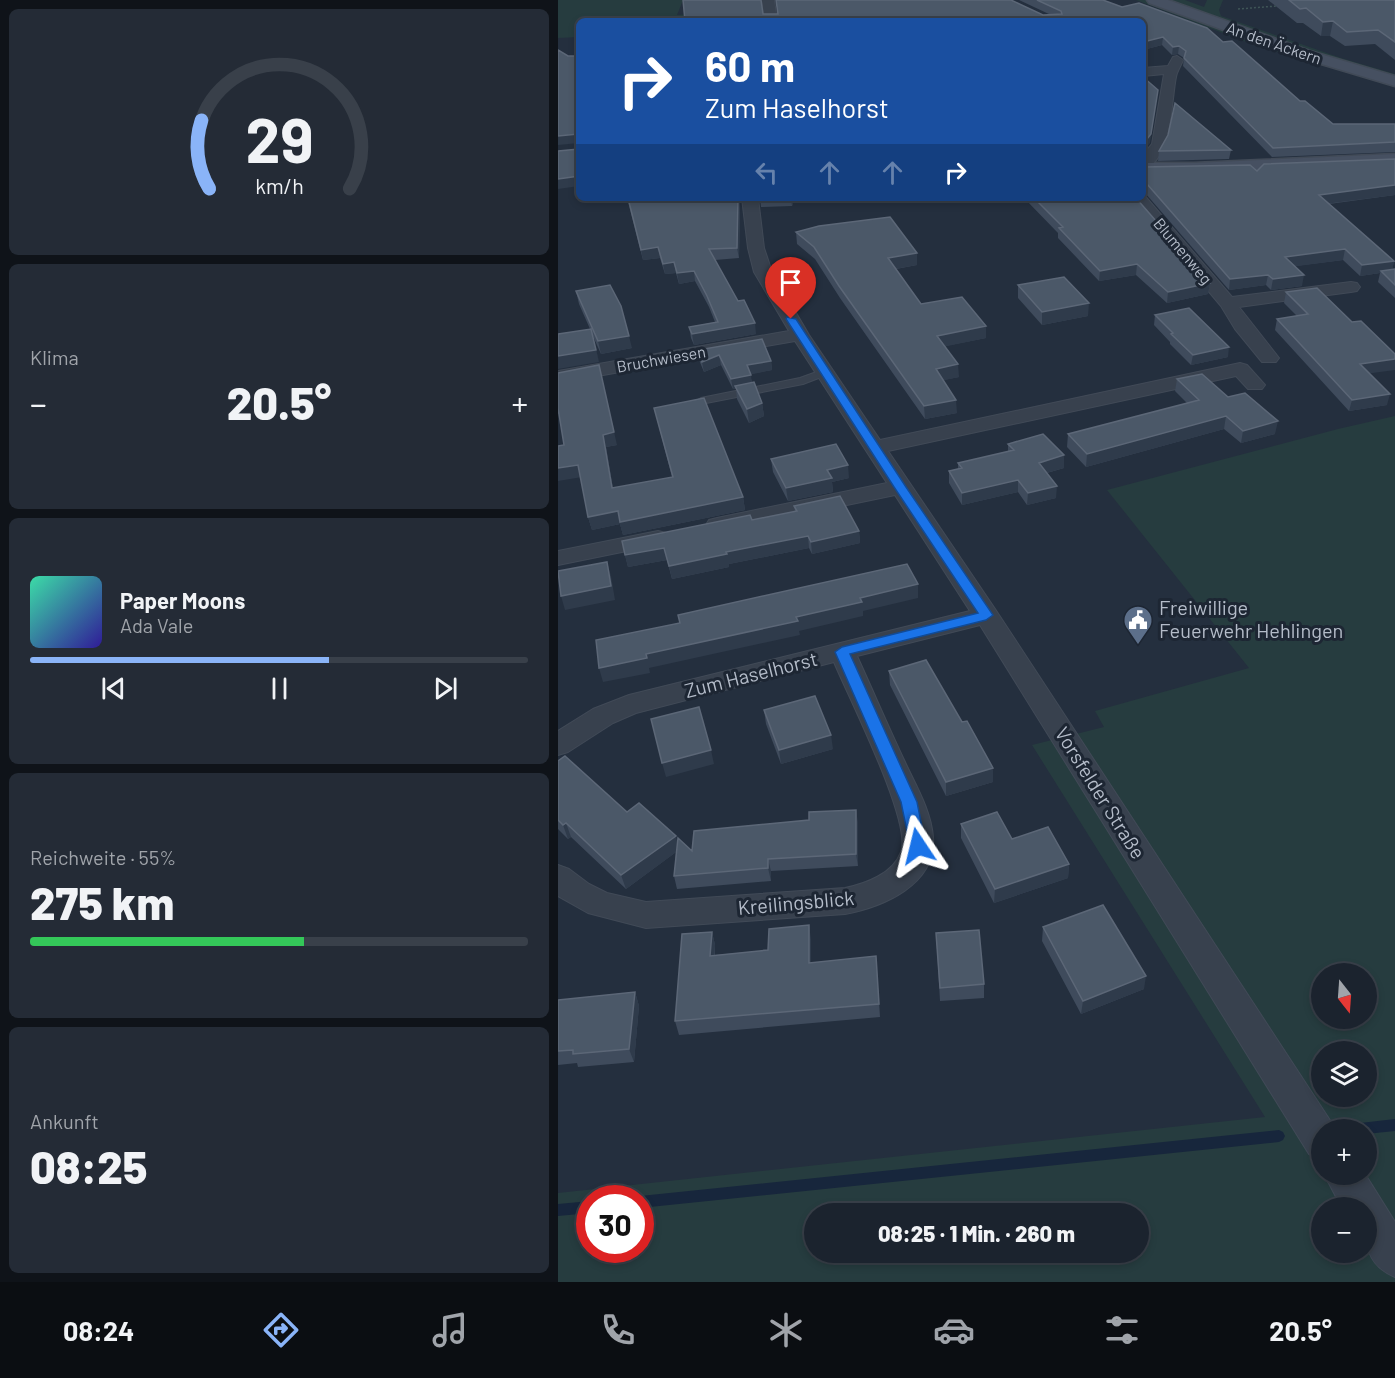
<!DOCTYPE html>
<html lang="de">
<meta charset="utf-8">
<style>
:root{--surface:#1b232e;--page:#242b36;--text:#f1f3f6;--muted:#a0a4aa;--line:#39404a;--accent:#8ab4f8}
body{margin:0;font-family:Barlow,sans-serif;background:var(--page);color:var(--text);height:100vh;display:flex;flex-direction:column;font-size:22px;white-space:nowrap}
*{box-sizing:border-box;margin:0}
p{font-size:20px;color:var(--muted)}
.icon{flex:none;width:33px;height:33px;fill:none;stroke:currentColor;stroke-width:2;stroke-linecap:round;stroke-linejoin:round}
.map{position:relative;flex:1;overflow:hidden}
.details{display:flex;flex-direction:column;gap:9px;padding:9px;background:#0f1319;width:558px}
.details>*{flex:none}
.hud{position:absolute;left:18px;top:18px;width:570px;height:183px;border-radius:9px;box-shadow:0 3px 9px #0003,0 0 0 2px var(--line);background:#1a4fa0;color:#fff;overflow:hidden}
.needle{width:39px;rotate:163deg}
.fabs{position:absolute;left:753px;top:963px;display:grid;gap:12px}
.fabs a{display:grid;place-items:center;width:66px;height:66px;border-radius:50%;background:var(--surface);box-shadow:0 3px 9px #0003,0 0 0 2px var(--line);font-size:30px}
.speed{position:absolute;left:18px;top:1185px;display:flex;gap:12px;font-size:30px;font-weight:700;text-align:center}
.speed>*{display:grid;place-content:center;width:78px;height:78px;border-radius:50%;background:var(--surface);box-shadow:0 3px 9px #0003,0 0 0 2px var(--line);line-height:1}
.speed .limit{border:9px solid #d22;background:#fff;color:#111}
.pin{position:absolute;display:grid;place-items:center;width:51px;height:51px;color:#fff;margin:-62px -26px;border-radius:50% 50% 50% 0;rotate:-45deg;box-shadow:0 0 6px #0007}
.pin .icon{rotate:45deg}
.me{position:absolute;width:66px;margin:-33px;rotate:350deg;stroke-linejoin:round;filter:drop-shadow(0 0 4px #0008)}
.turn{display:flex;align-items:center;gap:21px;height:126px;padding:0 30px;font-size:27px}
.turn .icon{width:78px;height:78px;stroke-width:2.5}
.turn b{display:block;font-size:42px;line-height:51px}
.lanes{display:flex;align-items:center;height:57px;padding:0 30px;background:#0003;justify-content:center;gap:30px;direction:ltr}
.lanes .off{opacity:.35}
.big{font-size:45px;font-weight:800;line-height:1.1}
.details .widget{flex:1;display:flex;flex-direction:column;justify-content:center;gap:9px;min-width:0;padding:0 21px;border-radius:9px;background:var(--page)}
.details .dial{align-items:center;gap:0}
.dial svg{height:156px;overflow:visible;fill:none;stroke:var(--line);stroke-width:7;stroke-linecap:round;text-anchor:middle}
.dial text{fill:var(--text);stroke:none}
.song{display:flex;align-items:center;gap:18px}
.cover{width:72px;height:72px;border-radius:9px;background:linear-gradient(135deg,hsl(160 70% 55%),hsl(250 70% 35%))}
.played{height:6px;border-radius:3px;background:linear-gradient(90deg,var(--accent) 60%,var(--line) 60%)}
.keys{display:flex;justify-content:space-around;direction:ltr}
.heat{display:flex;justify-content:space-between;align-items:center;font-size:33px;direction:ltr}
.charge{height:9px;border-radius:4px;background:linear-gradient(90deg,#34c759 55%,var(--line) 0)}
.trip{position:absolute;left:246px;top:1203px;width:345px;height:60px;border-radius:30px;background:var(--surface);box-shadow:0 3px 9px #0003,0 0 0 2px var(--line);font-weight:800;line-height:60px;text-align:center}
.menu{display:flex;height:96px;justify-content:space-around;align-items:center;background:#0b0e12;color:var(--muted)}
.menu .icon{width:42px;height:42px}
.menu .current{color:var(--accent)}
.menu b{font-size:27px;color:var(--text)}
main{display:flex;flex:1;min-height:0}
.map>svg:first-child{display:block}
.green{fill:#263c3f;fill-rule:evenodd}
.lines{fill:none;stroke-linecap:round;stroke-linejoin:round}
.stream{fill:#17263c;fill-rule:evenodd}
.lane-casing{stroke:#414a57;stroke-width:2}
.street-casing{stroke:#414a57;stroke-width:2}
.secondary-casing{stroke:#414a57;stroke-width:3}
.path{stroke:#3f5557;stroke-width:1.5;stroke-dasharray:2 2;stroke-linecap:butt}
.lane{fill:#38414e;fill-rule:evenodd}
.street{fill:#38414e;fill-rule:evenodd}
.secondary{fill:#465061;fill-rule:evenodd}
.wall{fill:#3f4b5c}
.shaded-wall{fill:#2f3b4b}
.building{fill:#4b5868;stroke:#5c6777;stroke-width:1.5}
.route{fill:#1a73e8;stroke:#114b97;stroke-width:1.5}
.labels{text-anchor:middle;stroke-width:6;stroke-linejoin:round;paint-order:stroke}
.far-street-label{font-size:16px;fill:#b4bcc9;stroke:#1d2633}
.poi-label{font-size:20px;fill:#b4bcc9;stroke:#1d2633;text-anchor:start}
.street-label{font-size:20px;fill:#b4bcc9;stroke:#1d2633}
</style>
<main>
<section class="details">
<div class="widget dial"><svg viewBox="0 0 100 80">
<path d="M14 69A42 42 0 1 1 86 69"/>
<path d="M14 69A42 42 0 0 1 10 34" stroke="#8ab4f8"/>
<text x="50" y="56" font-size="32" font-weight="700">29</text>
<text x="50" y="72" font-size="11">km/h</text>
</svg></div>
<div class="widget"><p>Klima</p>
<div class="heat"><a>−</a><b class="big">20.5°</b><a>+</a></div>
</div>
<div class="widget">
<div class="song"><i class="cover"></i><div><b>Paper Moons</b><p>Ada Vale</p></div></div>
<div class="played"></div>
<div class="keys"><svg class="icon" aria-label="previous" viewBox="0 0 24 24"><path d="M18 5L8 12l10 7zM5 5v14"/></svg><svg class="icon" aria-label="pause" viewBox="0 0 24 24"><path d="M8 5v14M16 5v14"/></svg><svg class="icon" aria-label="next" viewBox="0 0 24 24"><path d="M6 5l10 7-10 7zM19 5v14"/></svg></div>
</div>
<div class="widget"><p>Reichweite · 55%</p><b class="big">275 km</b><div class="charge"></div></div>
<div class="widget"><p>Ankunft</p><b class="big">08:25</b></div>
</section>
<div class="map">
<svg width="837" height="1282" viewBox="0 0 837 1282">
<rect width="100%" height="100%" fill="#242f3e"/>
<path class="green" d="M0,0h125l-6,15 79,-4 -45,10h-132v16l-21,1z
M578,0h49l19,7 3,-7h16l-4,10 2,6 120,42 54,16v13l-138,-41z
M837,416v866h-837v-89l707,-76 -233,-372 72,-18 -9,-16 154,-43 -142,-178 231,-61zM764,974h44v44h-44zM764,1052h44v44h-44zM764,1130h44v44h-44zM32,1198h50v52h-50zM764,1208h44v44h-44zM256,1214h324v38h-324z"/>
<g class="lines">
<path class="stream" d="M837,1119v12l-29,3v-4l-12,-1 2,-4 4,-2z
M721,1130l4,2 2,4 -2,4 -4,2 -639,66v-10h-5l5,-2z
M32,1201v12l-32,3v-12z"/>
<g class="lane-casing">
<path id="lane" d="M267,369l4,1v4l-26,10 -102,20 -5,-3 5,-3 99,-20z"/>
</g>
<g class="street-casing">
<path id="street" d="M204,0h12l3,21h-12z
M619,56l6,4c-2,6 -6,11 -7,17 -5,24 -4,85 -33,92v-14l9,-11 12,-70 -21,2v-8l25,-2 5,-9z
M586,195l88,102 119,-15 6,1 3,4 -3,4 -6,1 -112,15 40,51 -3,4h-14l-27,-33 -14,-23 -91,-108h13z
M184,198h16l6,50 8,24 37,63 71,105 360,-77 7,2 18,20 -3,4h-14l-12,-13 -348,75 107,158 340,519 -13,2v29l-13,-5 -329,-529 -123,31c16,35 31,70 47,104 11,24 27,50 29,77 4,48 -51,70 -88,77l-199,14 -58,-15 -30,-17v-31l11,4 20,15 18,9 39,9 199,-14c20,-4 48,-14 56,-36 12,-29 -53,-156 -67,-190l-198,51 -23,10 -45,29 -10,3v-24l35,-22 36,-14 341,-84 -75,-116 -178,37 -8,-2 -3,-5 3,-5 8,-2 170,-35 -92,-142 -237,42v-12l231,-40 -35,-59 -6,-24z
M100,531l8,2 4,5 -4,5 -108,22v-14z
M766,1174h41l30,48v55c-33,-14 -29,-39 -29,-69h-24z"/>
</g>
<g class="secondary-casing">
<path id="secondary" d="M589,0h21l142,51 85,25v10l-97,-29 -149,-54z
M837,154v12l-201,9h-51v-12h51z"/>
</g>
<path class="path" d="M680,9l39,-3 7,-3 -3,-3"/>
<use href="#lane" class="lane"/>
<use href="#street" class="street"/>
<use href="#secondary" class="secondary"/>
</g>
<path class="wall" d="M461,0h84l120,42 77,59 33,23h62v28l-123,5 -89,-91 1,-8 -6,-4 -6,1 -10,-10 -19,5v-29l-380,-7 288,1z
M710,0h127v60l-20,-16 -30,2 -15,-10h-9l-18,-13h-6z
M673,150l-2,9 -71,2 1,-10z
M837,159v36l-66,9 65,57 -2,9 3,-1v29l-17,-16 2,-9 -20,3 -17,-16 -48,6 7,20 -31,4 -5,-5 -37,5 -83,-96 -3,-27 114,4z
M69,198h113l-1,60 -24,2 41,74 -62,11 -3,-7 -2,-11 26,-5 -6,-15 -14,-26 -16,3 -3,-11 -11,1 -5,-16 -17,2z
M202,198h35l-3,8 -31,1z
M452,198h126l74,85 -2,11 -41,9 -31,-28 -37,6 -41,-43v-5l-33,-34 -12,2z
M238,232l121,33 -21,4 25,35 65,34 -41,8 14,31 -16,3 14,33 -32,6 -85,-121 -25,-39 -18,-15z
M460,285l70,31 -46,9 -24,-27z
M18,291l56,57 -31,6 -9,-20 7,28 -9,-33 -11,-25z
M728,292l84,82 17,31 -38,6 -74,-81 2,-11 20,-3 -13,-13z
M597,315l73,42 -37,8 -21,-21v-2l-16,-17z
M140,350l73,11 1,9 -22,4 2,9 10,20 2,13 -15,7 -12,-24 -1,-10h-3l-12,-24 -17,7 -5,-12z
M0,373l59,72 -11,2 7,41 59,-11 -18,-69 89,89 2,13 -122,25 -3,-11 -28,6 -4,-13 -7,-40 -22,-63h-1z
M619,379l51,18 47,37 -34,9 -17,-14 -138,38 -19,-20 1,-13 119,-31 -12,-12z
M450,444l56,24 -17,5 9,25 -29,7 -9,-13 -56,13 -13,-22v-12l9,-2v-6l50,-11z
M213,459l78,19 -17,4 1,10 -45,9 -15,-29z
M236,506l65,25 1,12 -48,11 -3,-6 -80,16v3l-57,12 -5,-19 -39,7 -3,-12 127,-35 43,-8z
M331,671l104,111 -47,14 -56,-111z
M206,710l69,39 -52,15 -15,-40z
M0,761l69,51 65,39 166,-29v44l-87,5v10l-94,8 -3,-13 2,-24 -50,37 -55,-52 -3,2 -10,-10z
M403,824l51,15 57,25 -1,14 -74,25 -33,-65z
M485,927l101,62 -63,25 -39,-73z
M154,932l3,13v10l53,-5 43,-11v23l66,8 3,47 -201,18 -4,-14z
M378,933l48,51v14l-44,3z
M77,992l4,14 -5,56 -56,5 -1,-4 -19,2v-65z"/>
<path class="shaded-wall" d="M775,21l-3,15h-9l2,-14z
M605,37l-1,8 -19,5v-8z
M621,46l-1,8 -6,1 1,-8z
M600,90l-8,53 -7,9v-8z
M20,134l1,9 -21,2v-9z
M21,176v10l-21,3v-10z
M585,184h4l-1,10h-3z
M837,185v10l-78,10 2,-10z
M180,198h2l-1,60 -2,-10z
M233,198h4l-3,8z
M455,198h12l-12,3z
M100,247l2,11 -17,2 -2,-10z
M787,249l-2,11 -60,8 2,-11z
M359,253v12l-28,5 -1,-12z
M836,261l-2,11 -11,-1 -1,2 -20,3 2,-11z
M116,262l2,11 -11,1 -2,-10z
M579,264l-1,11 -37,6 1,-10z
M136,271l1,10 -16,3 -2,-11z
M710,275l-2,10 -37,5 1,-11z
M746,275l-2,11 -31,4 2,-11z
M652,283l-2,11 -41,9 1,-11z
M531,303l-1,13 -46,9v-13z
M197,323l1,11 -62,11 -2,-11z
M428,326v12l-48,10 -1,-12z
M33,329l8,33 -41,7v-13z
M71,336l3,12 -31,6 -3,-13z
M671,347l-1,10 -37,8 2,-10z
M161,355l2,10 -17,7 -2,-10z
M837,359v11l-38,5 3,-11z
M213,361l1,9 -24,5 -1,-10z
M400,364l1,13 -23,5v-13z
M41,365l18,80 -11,2 9,54 -3,-13 -9,-53z
M193,375l1,10 -17,1 1,3h-3l-2,-10z
M832,394l-3,11 -38,6 3,-11z
M398,400l1,13 -32,6 -1,-13z
M204,403l2,13 -15,7 -2,-14z
M668,416l-2,13 -138,38 1,-13z
M720,421l-3,13 -34,9 2,-12z
M506,455v13l-25,7v-12z
M20,465l4,12 -24,4v-13z
M290,465l1,13 -17,4 1,10 -45,9 -2,-13 41,-18z
M460,480v12l-56,13v-12z
M499,486l-1,12 -29,7 1,-12z
M185,497l2,13 -122,25 -3,-11 -28,6 -4,-13 30,-6z
M301,531l1,12 -48,11 -1,-12z
M250,536l1,12 -80,16v3l-57,12 -3,-13 57,-14z
M106,548l3,12 -39,7 -3,-12z
M49,562l4,14 4,24 -50,10 -4,-14z
M360,584v14l-55,13v5l-64,15 1,4 -151,33 1,5 -47,9 -4,-14 47,-14 150,-37 64,-19z
M273,735l2,14 -52,15 -2,-14z
M153,750l3,14 -48,13 -4,-14z
M435,768v14l-47,14v-14z
M298,810l2,12v44l-2,-12z
M8,823l5,14 -3,2 -5,-14z
M118,836l3,14 -53,39 -5,-14z
M210,859l3,12v10l-3,-13z
M511,864l-1,14 -74,25 1,-14z
M251,925l2,14v37l-2,-13z
M154,932l3,13 -1,24 -4,-13z
M588,976l-2,13 -63,25 2,-13z
M77,992l4,14 -5,56 -5,-13z"/>
<path class="building" d="M125,0h78l2,14h15l-2,-14h235l32,15 19,-1 -1,-3 -24,-11h66l19,7 17,-4 68,25 16,14 9,-1 68,60h5l28,23h62v18l-122,6 -89,-90 2,-7 -7,-5 -6,1 -10,-10 -20,5v-21h-458z
M731,0h106v42l-17,-12 -31,2 -14,-11 -10,1 -17,-14 -6,1z
M0,50l10,6h11v120l-21,3v-28l21,-2 -1,-15 -20,2z
M585,77l15,13 -7,44 -8,10z
M617,103l56,47 -72,1 9,-16z
M837,159v26l-76,10 75,66 -32,4 -17,-16 -60,8 19,18 -31,4 -5,-4 -38,4 -83,-95h-4v-17l107,-2 7,6 7,-7z
M70,198h110l-1,50 -28,1 29,52 6,-1 11,23 -63,11 -3,-7 29,-5 -11,-26 -13,-25 -17,2 -3,-11 -11,2 -5,-17 -17,3z
M476,198h102l74,85 -42,9 -31,-28 -37,7 -41,-43 4,-1z
M332,217l27,36 -29,5 33,46 41,-7 24,29 -49,10 21,28 -22,5 20,31 -32,6 -85,-120 -25,-39 -18,-15 23,-6z
M837,269v16l-14,-14z
M506,277l25,26 -47,9 -24,-27z
M52,285l11,21 8,30 -31,5 -22,-50z
M759,288l35,34 9,-1 34,33v5l-35,5 30,30 -38,6 -75,-81 31,-5 -22,-22z
M631,308l40,39 -36,8 -22,-21 2,-1 -18,-18z
M33,329l5,21 -38,6v-22z
M204,339l9,22 -24,4 4,10 -20,4 -12,-24 -17,7 -4,-12z
M41,365l15,67 -11,3 9,53 61,-11 -19,-69 50,-10 39,99 -123,25 -2,-11 -30,6 -10,-52 -20,3v-22l6,-1 -6,-37v-35z
M644,374l26,23 17,-4 33,28 -35,10 -17,-15 -139,38 -19,-20 131,-34 -22,-21z
M196,382l8,21 -15,6 -12,-23z
M485,434l21,21 -25,8 18,23 -29,7 -10,-13 -56,13 -13,-22 13,-3 -4,-5 56,-13 -6,-6z
M278,444l12,21 -21,5 5,8 -46,10 -15,-29z
M282,496l19,35 -48,11 -3,-6 -82,16 1,2 -58,12 -5,-18 -39,7 -3,-14 128,-26 2,5 45,-9 -3,-5z
M49,562l4,24 -50,10 -3,-25z
M349,564l11,20 -58,14 2,4 -66,15 2,4 -152,33 1,4 -48,10 -3,-28 84,-17 -2,-8z
M368,660l36,62 5,-1 26,47 -47,14 -57,-111z
M257,696l16,39 -52,15 -15,-40z
M141,707l12,43 -49,13 -11,-44z
M7,756l62,56 12,-9 37,33 -55,39 -55,-52 -3,2 -5,-5v-59z
M298,810v44l-88,5v9l-94,8 4,-38 14,13 2,-20 115,-11v-8z
M439,812l15,27 36,-12 21,37 -74,25 -34,-65z
M545,905l43,71 -63,25 -40,-74z
M251,925v38l67,-7 3,48 -204,17 7,-87 30,-2 -2,24 58,-6 1,-21z
M421,930l5,54 -44,4 -4,-55z
M77,992l-6,57 -56,5v-4l-15,1v-51z"/>
<path class="route" d="M229,317l9,2 110,168 87,128 -7,5 -136,34 67,148 9,44 -2,4 -6,2 -6,-2 -2,-4 -9,-44 -66,-150 7,-5 136,-34 -84,-126 -108,-168z"/>
<defs>
<g id="civic-pin" transform="scale(1.5)"><path d="M0 17L-7.5 6A9.5 9.5 0 1 1 7.5 6Z" fill="#5c6f8a" stroke="#1d2633"/><path d="M-.6-6.5H3V-4.5H.6V-3L4-1V1h2V6H-6V1h2V-1L-.6-3ZM-1.2 2.5V6h2.4V2.5Z" fill="#fff"/></g>
</defs>
<g fill-rule="evenodd">
<use href="#civic-pin" x="580" y="620"/>
</g>
<g class="labels">
<g class="far-street-label">
<text transform="translate(716 43) rotate(19)" y="6">An den Äckern</text>
<text transform="translate(625 251) rotate(50)" y="6">Blumenweg</text>
<text transform="translate(103 359) rotate(-10)" y="6">Bruchwiesen</text>
</g>
<g class="poi-label">
<text x="601" y="615">Freiwillige<tspan x="601" dy="23">Feuerwehr Hehlingen</tspan></text>
</g>
<g class="street-label">
<text transform="translate(193 675) rotate(-14)" y="7">Zum Haselhorst</text>
<text transform="translate(542 793) rotate(58)" y="7">Vorsfelder Straße</text>
<text transform="translate(238 903) rotate(-5)" y="7">Kreilingsblick</text>
</g>
</g>
</svg>
<div class="fabs">
<a><svg class="needle" viewBox="-14 -14 28 28"><path d="M0-13l5 13h-10z" fill="#e53935"/><path d="M0 13l5-13h-10z" fill="#a0a4aa"/></svg></a>
<a><svg class="icon" aria-label="layers" viewBox="0 0 24 24"><path d="M12 4l9 5-9 5-9-5zM3 14l9 5 9-5"/></svg></a>
<a>+</a>
<a>−</a>
</div>
<div class="speed"><div class="limit">30</div></div>
<div class="pin" style="left:233px;top:319px;background:#d93025"><svg class="icon" aria-label="arrive" viewBox="0 0 24 24"><path d="M6 21V4h12l-3 4 3 4H6"/></svg></div>
<svg class="me" style="left:360px;top:846px" viewBox="-20 -20 40 40"><path d="M0-17L14 15 0 8-14 15z" fill="#1a73e8" stroke="#fff" stroke-width="4"/></svg>
<div class="trip">08:25 · 1 Min. · 260 m</div>
<div class="hud">
<div class="turn"><svg class="icon" aria-label="right" viewBox="0 0 24 24"><path d="M7 20v-9h11M14 6l5 5-5 5"/></svg><div><b>60 m</b>Zum Haselhorst</div></div>
<div class="lanes"><svg class="icon off" aria-label="left" viewBox="0 0 24 24"><path d="M17 20v-9H6M10 6l-5 5 5 5"/></svg><svg class="icon off" aria-label="ahead" viewBox="0 0 24 24"><path d="M12 20V5M6 11l6-6 6 6"/></svg><svg class="icon off" aria-label="ahead" viewBox="0 0 24 24"><path d="M12 20V5M6 11l6-6 6 6"/></svg><svg class="icon" aria-label="right" viewBox="0 0 24 24"><path d="M7 20v-9h11M14 6l5 5-5 5"/></svg></div>
</div>
</div>
</main>
<nav class="menu">
<b>08:24</b>
<svg class="icon current" aria-label="directions" viewBox="0 0 24 24"><path d="M12 3l9 9-9 9-9-9zM9 14v-3h6M13 9l2 2-2 2"/></svg>
<svg class="icon" aria-label="music" viewBox="0 0 24 24"><path d="M9 18V5l10-2v13"/><circle cx="6" cy="18" r="3"/><circle cx="16" cy="16" r="3"/></svg>
<svg class="icon" aria-label="phone" viewBox="0 0 24 24"><path d="M5 4h4l2 5-3 2q2 4 5 5l2-3 5 2v4C11 20 4 13 5 4z"/></svg>
<svg class="icon" aria-label="climate" viewBox="0 0 24 24"><path d="M12 3v18M4 7l16 10M4 17L20 7"/></svg>
<svg class="icon" aria-label="car" viewBox="0 0 24 24"><path d="M5 17H2v-5l4-1 3-4h7l3 4 3 1v5h-3M9 17h6M6 11h13"/><circle cx="7" cy="17" r="2"/><circle cx="17" cy="17" r="2"/></svg>
<svg class="icon" aria-label="filters" viewBox="0 0 24 24"><path d="M4 7h16M4 17h16"/><circle cx="9" cy="7" r="2"/><circle cx="15" cy="17" r="2"/></svg>
<b>20.5°</b>
</nav>
